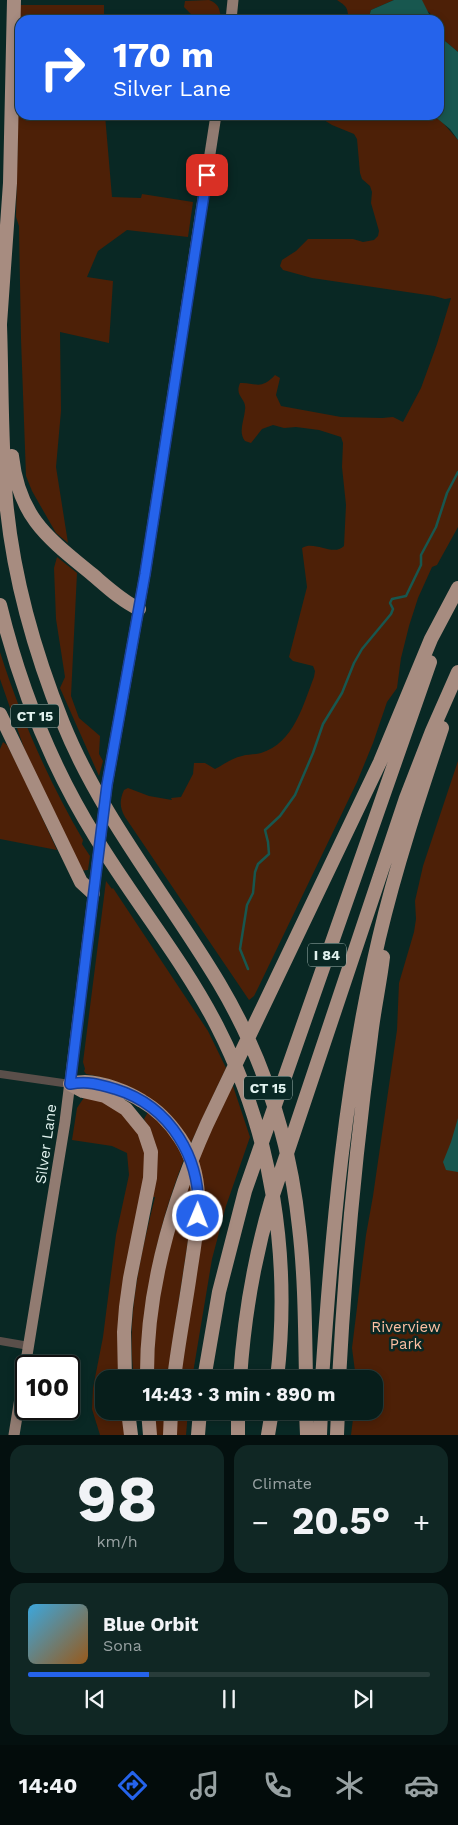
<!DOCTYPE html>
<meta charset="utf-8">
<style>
:root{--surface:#071e1b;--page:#102724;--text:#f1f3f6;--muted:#98a2a3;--line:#283c3a;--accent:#2563eb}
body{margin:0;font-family:"Work Sans",sans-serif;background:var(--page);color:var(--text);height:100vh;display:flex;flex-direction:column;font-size:19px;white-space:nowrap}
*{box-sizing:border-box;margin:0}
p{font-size:16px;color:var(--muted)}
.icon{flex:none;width:28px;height:28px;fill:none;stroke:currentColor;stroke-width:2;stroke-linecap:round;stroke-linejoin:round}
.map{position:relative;height:1435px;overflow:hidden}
.panel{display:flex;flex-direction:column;gap:10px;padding:10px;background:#04100f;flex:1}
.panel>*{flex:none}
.hud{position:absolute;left:15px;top:15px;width:429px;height:105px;border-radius:15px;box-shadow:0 2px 8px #0003,0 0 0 1px var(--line);background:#2563eb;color:#fff;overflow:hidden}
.speed{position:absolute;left:15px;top:1355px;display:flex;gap:10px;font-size:25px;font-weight:700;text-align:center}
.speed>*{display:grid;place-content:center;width:65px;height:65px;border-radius:50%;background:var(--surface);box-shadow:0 2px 8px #0003,0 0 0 1px var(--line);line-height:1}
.speed .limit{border:2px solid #111;border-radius:8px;background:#fff;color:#111}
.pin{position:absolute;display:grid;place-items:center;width:42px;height:42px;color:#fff;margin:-21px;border-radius:10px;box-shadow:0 2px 8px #0006}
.me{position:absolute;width:55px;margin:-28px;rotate:1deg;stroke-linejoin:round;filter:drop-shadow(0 0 4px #0008)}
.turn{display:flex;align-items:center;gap:18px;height:105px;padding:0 15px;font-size:22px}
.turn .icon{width:65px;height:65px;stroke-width:2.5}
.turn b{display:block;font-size:35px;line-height:42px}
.big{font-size:38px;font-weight:700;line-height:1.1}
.panel .tile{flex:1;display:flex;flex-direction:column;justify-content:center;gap:8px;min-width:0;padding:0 18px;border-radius:15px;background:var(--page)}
.panel .dial{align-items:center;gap:0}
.dial b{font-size:65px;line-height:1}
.song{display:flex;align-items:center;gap:15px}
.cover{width:60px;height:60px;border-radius:8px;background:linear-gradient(135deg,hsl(200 70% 55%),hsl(30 70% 35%))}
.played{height:5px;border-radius:2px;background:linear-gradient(90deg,var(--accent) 30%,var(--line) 30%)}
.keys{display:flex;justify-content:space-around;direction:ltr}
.heat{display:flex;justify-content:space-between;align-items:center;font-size:28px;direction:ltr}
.panel .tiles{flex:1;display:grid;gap:10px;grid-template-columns:1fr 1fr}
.tile:last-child{grid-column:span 2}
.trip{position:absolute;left:95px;top:1370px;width:288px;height:50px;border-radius:15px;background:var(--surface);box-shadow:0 2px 8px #0003,0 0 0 1px var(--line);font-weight:700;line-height:50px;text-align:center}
.dock{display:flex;height:80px;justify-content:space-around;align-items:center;background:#030c0b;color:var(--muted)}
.dock .icon{width:35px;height:35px}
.dock .selected{color:var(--accent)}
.dock b{font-size:22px;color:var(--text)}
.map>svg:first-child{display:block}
.green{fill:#4d2007}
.water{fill:#18574f}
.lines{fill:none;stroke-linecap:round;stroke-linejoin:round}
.stream{stroke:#18574f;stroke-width:2.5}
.street{stroke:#5a4f4a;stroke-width:8}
.primary{stroke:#917b71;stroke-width:11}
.highway{stroke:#a78c80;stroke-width:14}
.route-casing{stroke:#184099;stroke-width:12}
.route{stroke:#2563eb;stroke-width:9}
.labels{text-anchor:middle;stroke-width:5;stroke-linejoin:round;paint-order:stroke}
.shield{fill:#092824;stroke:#a0b5b1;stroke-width:1}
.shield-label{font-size:14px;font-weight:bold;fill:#e0f1ee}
.street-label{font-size:15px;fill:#e0f1ee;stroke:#092824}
.park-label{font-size:15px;fill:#fcbfa2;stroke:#092824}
</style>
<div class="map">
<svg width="458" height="1435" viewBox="0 0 458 1435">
<rect width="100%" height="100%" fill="#092824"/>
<path class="green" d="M209,0c10,4 12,10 11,20h-23l-13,-13 1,-6z
M337,0h57l-23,10 -3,10h-19c-2,-14 -2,-13 -12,-20z
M410,0h48v52l-19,-16v-16h-7l-2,-7z
M20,5h84v15h-84z
M20,21v94h85l7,82 29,1 1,-4 51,8 -5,35 -61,-7 -29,21 -11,26 26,4 -4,62 -49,-11 1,79 -5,56 12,76 -12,-10 -24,-42 -6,-15 -5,-137 -2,-113 -3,-9z
M316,115h123l4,8 15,17v387l-21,38 -5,2 -14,31 -9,28 -8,32 -4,30 -10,14 -14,41 -16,39 -98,204 -5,10 -5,4 -124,-183c-5,-9 -6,-16 -1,-27l4,-2 21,8 23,4 -1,-2 10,-1 12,-23 1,-11h11l10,6c8,-4 17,-11 27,-13 6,-2 13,-1 19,-3 33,-10 42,-48 53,-76l1,-6 -2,-5 -20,-5 -4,-4 18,-70 -5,-39c13,-8 31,9 42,-2l2,-41 -4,-38 1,-24 -2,-6 -22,-7 -23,-3 -12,1 -11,-3 -11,4 -11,14 -6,-2c-7,-9 -1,-20 0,-31 2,-12 -11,-13 -5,-27 16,-1 20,8 35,-8l5,3 -4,17 5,11 60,11 41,1 11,-1 10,5 18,-34 16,-44 14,-46 -6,1 -11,-3 -122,-18 -29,-8 -3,-4 2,-6 14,-9 12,-12h45l10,3 11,-2 4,-4 1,-5 -8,-28 1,-11 -2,-6 -8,-7 -2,-6 -3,-34 -3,-5 -22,-9z
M57,557l20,16 -6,123 8,22 21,18 -1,18 4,7 -4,15 -39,-88 5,-11 -9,-58 -2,-51z
M0,652c21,66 48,128 83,188l-1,4 8,12 -2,14 -9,1 -47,-100 -32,-92z
M3,742l4,3 16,31 34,74 -57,-11v-90z
M458,761v674h-107l3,-24h20v-32h-18l-4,-31 14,-113 7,-39 24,-166 2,-47 15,-51 2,-13 -1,-18 8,-35z
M106,881l6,8 1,-1 95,143 18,37 -36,77c-25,-44 -55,-62 -104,-71l-2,-3 1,-2 -2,-7z
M232,1083l18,54 -24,69 -14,53 -20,120h-13l18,-219z
M85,1096l19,5 30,22 13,31 -28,225h-15v32h18l3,24h-25l-8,-26 1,-21 10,-51 13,-102 13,-60 -2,-22 -15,-7 -40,-6 5,-32z
M148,1112l19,16 17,31c-28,73 -42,142 -43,220h-7c-8,-63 6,-121 21,-182h-3c8,-27 6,-53 -8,-78z
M189,1180l5,21 -27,178h-14l2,-52 12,-75z
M154,1411h11v24h-9z
M177,1411h11l-2,24h-10z"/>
<path class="water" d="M394,0h28l10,20h-64l3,-10z
M439,36l19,16v88l-8,-11 -17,-14h6z
M458,1118v54l-12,-2 -3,-8 8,-20z"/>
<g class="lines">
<path class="stream" d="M248,969l-8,-20 7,-44 6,-12 2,-21 3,-8 11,-10 -1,-12 -3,-12 15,-14 15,-21 18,-42 10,-29 19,-31 12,-30 8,-14 29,-35 2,-5 -3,-6 2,-4 14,-3 15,-31v-10l15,-28 11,-34 11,-21"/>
<path class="street" d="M0,1074l70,10
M0,1341l29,5"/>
<path class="primary" d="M231,20l2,-20
M14,1435l51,-313 42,-337 38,-211 71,-459"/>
<path class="highway" d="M0,324l10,-141 4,-183
M0,325c2,58 1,117 6,175 7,77 28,151 57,223 38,94 104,173 156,260 44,74 71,158 80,244 6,50 6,101 7,152
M12,456c7,62 36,82 81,119 14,12 29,26 46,34
M0,605c20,82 51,161 96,233 39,64 87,122 121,188 56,109 74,232 60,353
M0,714l81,168 12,11
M70,1084c5,-1 10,-2 15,-2 17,0 43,10 57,19 16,9 28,22 38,37 28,42 17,88 10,136 -5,35 -12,70 -16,105
M70,1084l13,7 22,5 21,13 18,22 7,21 -1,26 -20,100 -4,29 -2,25 1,47
M147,1379c-1,-90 24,-175 60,-255l173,-362 51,-123 27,-51
M204,1379l15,-87 26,-101 185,-529
M240,1379c4,-61 14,-120 31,-178l135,-403 26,-67 26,-59
M322,1379c10,-149 23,-296 57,-441 17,-72 40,-141 63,-210
M339,1379c6,-115 17,-230 32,-343 3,-27 9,-53 12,-79
M128,1411l3,24
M148,1411l2,24
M238,1411v24
M306,1411l1,24
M170,1435l1,-24
M198,1435l2,-24
M268,1435l4,-24
M320,1435l1,-24
M337,1435l1,-24"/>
</g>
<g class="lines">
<g class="route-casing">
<path id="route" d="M198,1216c4,-57 -27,-110 -83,-127 -17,-5 -27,-8 -45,-5l37,-299 38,-211 62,-399"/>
</g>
<use href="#route" class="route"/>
</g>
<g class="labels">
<g class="shield">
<rect x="11" y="704.5" width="48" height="23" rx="4"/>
<rect x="308" y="943.5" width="38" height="23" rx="4"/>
<rect x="244" y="1076.5" width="48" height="23" rx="4"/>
</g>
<g class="shield-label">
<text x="35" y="721">CT 15</text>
<text x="327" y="960">I 84</text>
<text x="268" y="1093">CT 15</text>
</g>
<g class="street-label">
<text transform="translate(46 1144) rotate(-82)" y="5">Silver Lane</text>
</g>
<g class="park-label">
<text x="406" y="1332">Riverview<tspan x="406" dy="17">Park</tspan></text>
</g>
</g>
</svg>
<div class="speed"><div class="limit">100</div></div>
<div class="pin" style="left:207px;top:175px;background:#d93025"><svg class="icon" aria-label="arrive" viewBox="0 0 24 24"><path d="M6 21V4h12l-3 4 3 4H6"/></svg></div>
<svg class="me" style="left:198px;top:1216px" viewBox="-20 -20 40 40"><circle r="17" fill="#2563eb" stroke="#fff" stroke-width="3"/><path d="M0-11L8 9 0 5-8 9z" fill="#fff"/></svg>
<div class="trip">14:43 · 3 min · 890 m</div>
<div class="hud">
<div class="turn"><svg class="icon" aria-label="right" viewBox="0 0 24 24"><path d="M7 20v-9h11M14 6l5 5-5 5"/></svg><div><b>170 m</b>Silver Lane</div></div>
</div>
</div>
<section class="panel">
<div class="tiles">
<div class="tile dial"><b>98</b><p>km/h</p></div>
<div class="tile"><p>Climate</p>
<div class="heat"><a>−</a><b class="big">20.5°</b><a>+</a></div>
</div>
<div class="tile">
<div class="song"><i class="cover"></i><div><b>Blue Orbit</b><p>Sona</p></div></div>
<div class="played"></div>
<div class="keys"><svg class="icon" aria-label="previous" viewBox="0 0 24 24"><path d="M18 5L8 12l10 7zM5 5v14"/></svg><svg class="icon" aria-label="pause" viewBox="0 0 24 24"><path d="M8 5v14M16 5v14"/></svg><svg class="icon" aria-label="next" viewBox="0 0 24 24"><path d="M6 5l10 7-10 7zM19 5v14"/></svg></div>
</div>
</div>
</section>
<nav class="dock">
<b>14:40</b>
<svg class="icon selected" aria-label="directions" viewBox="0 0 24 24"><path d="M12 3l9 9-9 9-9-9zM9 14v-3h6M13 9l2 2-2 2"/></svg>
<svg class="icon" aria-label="music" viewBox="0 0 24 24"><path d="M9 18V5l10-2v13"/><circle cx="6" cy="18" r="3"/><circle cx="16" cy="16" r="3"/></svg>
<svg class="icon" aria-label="phone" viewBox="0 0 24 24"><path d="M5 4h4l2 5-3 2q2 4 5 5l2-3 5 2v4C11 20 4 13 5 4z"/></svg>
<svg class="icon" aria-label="climate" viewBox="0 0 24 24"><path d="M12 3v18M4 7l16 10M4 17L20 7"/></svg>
<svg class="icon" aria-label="car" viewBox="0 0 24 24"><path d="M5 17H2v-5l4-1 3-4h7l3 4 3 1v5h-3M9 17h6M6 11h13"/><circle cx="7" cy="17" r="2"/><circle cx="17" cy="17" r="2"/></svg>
</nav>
